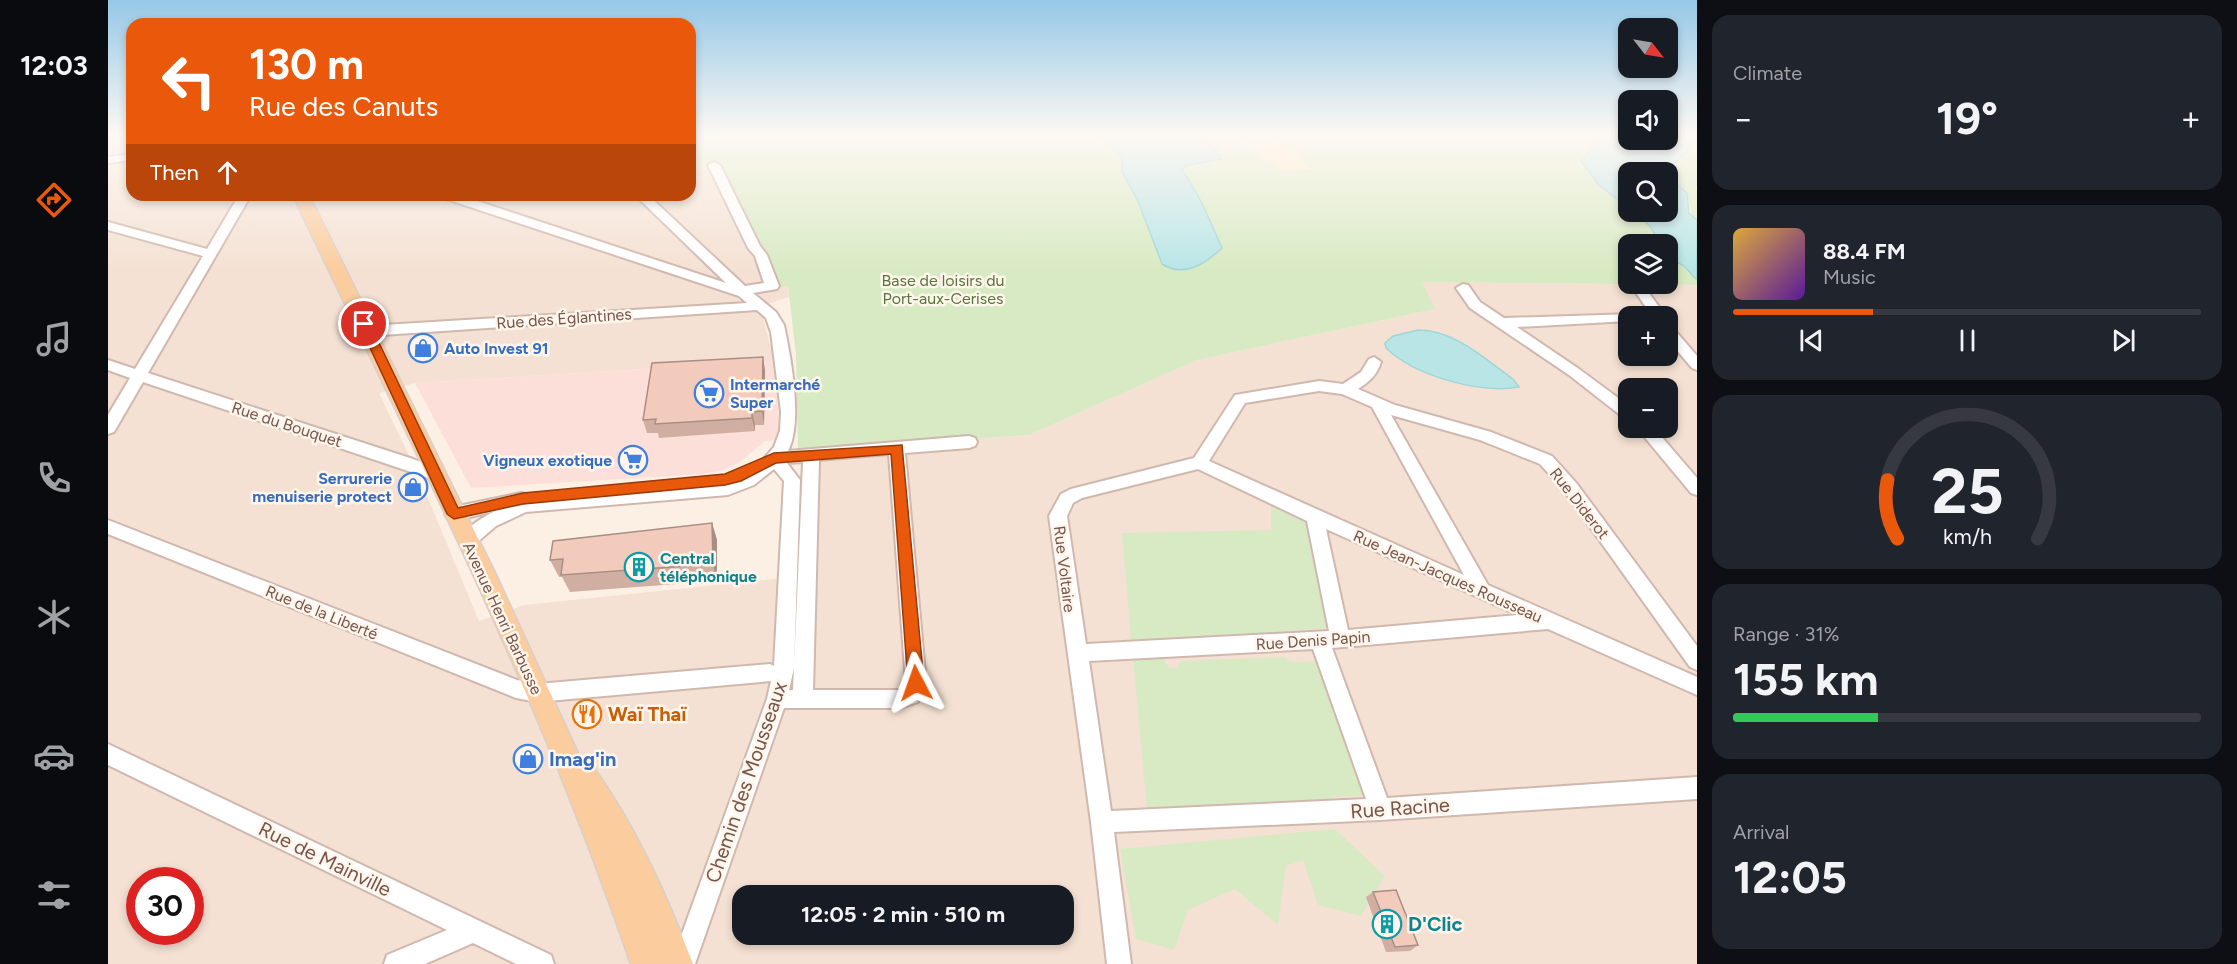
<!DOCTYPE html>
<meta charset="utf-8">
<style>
:root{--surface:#171b24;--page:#20242c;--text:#f1f3f6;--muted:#9ea1a6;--line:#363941;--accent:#ea580c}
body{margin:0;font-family:Figtree,sans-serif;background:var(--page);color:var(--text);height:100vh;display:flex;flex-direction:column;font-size:22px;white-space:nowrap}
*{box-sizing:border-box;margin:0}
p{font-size:20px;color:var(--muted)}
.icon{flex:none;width:33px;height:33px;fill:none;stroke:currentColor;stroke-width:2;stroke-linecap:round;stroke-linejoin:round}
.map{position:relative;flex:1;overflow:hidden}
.sheet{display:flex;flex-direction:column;gap:15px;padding:15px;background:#0d0f14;width:540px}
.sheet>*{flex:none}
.guide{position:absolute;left:18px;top:18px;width:570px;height:183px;border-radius:18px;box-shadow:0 3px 9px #0003;background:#ea580c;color:#fff;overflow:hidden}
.needle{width:39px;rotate:121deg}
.controls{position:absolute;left:1510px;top:18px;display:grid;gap:12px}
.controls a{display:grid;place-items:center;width:60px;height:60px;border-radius:12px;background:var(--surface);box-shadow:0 3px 9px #0003;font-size:30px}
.speed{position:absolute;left:18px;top:867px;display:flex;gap:12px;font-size:30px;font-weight:700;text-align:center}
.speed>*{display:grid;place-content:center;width:78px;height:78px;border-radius:50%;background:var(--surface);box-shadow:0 3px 9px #0003;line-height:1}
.speed .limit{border:9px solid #d22;background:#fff;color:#111}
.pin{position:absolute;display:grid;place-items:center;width:51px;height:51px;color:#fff;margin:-26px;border:3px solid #fff;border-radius:50%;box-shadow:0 2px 6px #0007}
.me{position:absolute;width:66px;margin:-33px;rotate:356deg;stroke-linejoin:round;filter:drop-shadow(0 0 4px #0008)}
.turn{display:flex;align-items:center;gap:21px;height:126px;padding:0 24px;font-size:27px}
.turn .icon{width:78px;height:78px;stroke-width:2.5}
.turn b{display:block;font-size:42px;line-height:51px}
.then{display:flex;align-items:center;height:57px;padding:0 24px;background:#0003;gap:12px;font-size:22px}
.big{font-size:45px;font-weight:700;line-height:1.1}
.sheet .tile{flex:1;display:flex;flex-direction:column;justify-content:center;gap:9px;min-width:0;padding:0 21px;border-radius:18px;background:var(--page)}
.sheet .dial{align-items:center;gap:0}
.dial svg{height:156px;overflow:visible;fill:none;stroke:var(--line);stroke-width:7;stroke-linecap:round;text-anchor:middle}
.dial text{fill:var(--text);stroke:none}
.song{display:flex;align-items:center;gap:18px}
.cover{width:72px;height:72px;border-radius:9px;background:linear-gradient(135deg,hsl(40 70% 55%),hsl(270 70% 35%))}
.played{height:6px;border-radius:3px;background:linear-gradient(90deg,var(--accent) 30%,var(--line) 30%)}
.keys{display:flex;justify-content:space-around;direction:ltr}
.heat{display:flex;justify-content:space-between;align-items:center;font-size:33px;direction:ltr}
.charge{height:9px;border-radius:4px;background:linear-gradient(90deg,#34c759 31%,var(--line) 0)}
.trip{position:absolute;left:624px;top:885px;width:342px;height:60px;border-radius:18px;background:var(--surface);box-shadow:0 3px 9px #0003;font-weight:700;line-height:60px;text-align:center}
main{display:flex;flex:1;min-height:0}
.tabs{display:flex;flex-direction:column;width:108px;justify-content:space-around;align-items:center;background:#090b0e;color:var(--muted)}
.tabs .icon{width:42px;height:42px}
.tabs .on{color:var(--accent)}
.tabs b{font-size:27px;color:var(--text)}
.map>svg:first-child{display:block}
.residential{fill:#f4e1d3;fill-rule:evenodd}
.commercial{fill:#fddfd9}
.green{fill:#d8eac3}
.sand{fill:#fce6bf}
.water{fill:#b9e5e6;stroke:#9fd6d8;stroke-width:1.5}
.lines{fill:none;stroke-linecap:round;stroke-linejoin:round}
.minor-casing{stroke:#d0b8ae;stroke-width:4}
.major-casing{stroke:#d8cfcc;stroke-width:3}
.minor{fill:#fff;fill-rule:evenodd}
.major{fill:#fbcc9d;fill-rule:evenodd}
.wall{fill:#d0afa2}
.shaded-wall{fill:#a98e84}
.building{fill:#f2cbbc;stroke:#a98e84;stroke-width:1.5}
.route{fill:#ea580c;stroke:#983908;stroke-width:1.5}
.labels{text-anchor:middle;stroke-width:5;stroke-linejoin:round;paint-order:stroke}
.park-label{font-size:16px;fill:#56753f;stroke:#fff5eb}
.street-label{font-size:16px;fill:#75544a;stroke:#fff5eb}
.shop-label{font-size:16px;font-weight:bold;fill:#366cbe;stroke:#fff5eb;text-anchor:start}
.culture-label{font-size:16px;font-weight:bold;fill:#0d838f;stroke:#fff5eb;text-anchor:start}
.near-food-label{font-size:20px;font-weight:bold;fill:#c56008;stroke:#fff5eb;text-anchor:start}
.near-shop-label{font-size:20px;font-weight:bold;fill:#366cbe;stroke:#fff5eb;text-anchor:start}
.near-street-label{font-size:20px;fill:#75544a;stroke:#fff5eb}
.near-culture-label{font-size:20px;font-weight:bold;fill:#0d838f;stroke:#fff5eb;text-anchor:start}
</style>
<main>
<nav class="tabs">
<b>12:03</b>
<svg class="icon on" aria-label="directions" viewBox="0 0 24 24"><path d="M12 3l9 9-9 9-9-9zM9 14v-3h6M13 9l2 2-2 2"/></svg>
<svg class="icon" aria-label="music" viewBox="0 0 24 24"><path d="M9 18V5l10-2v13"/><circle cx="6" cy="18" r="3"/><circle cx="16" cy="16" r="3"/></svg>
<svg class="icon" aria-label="phone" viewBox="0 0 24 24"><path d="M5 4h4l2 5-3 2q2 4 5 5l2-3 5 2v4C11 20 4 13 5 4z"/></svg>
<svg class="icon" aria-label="climate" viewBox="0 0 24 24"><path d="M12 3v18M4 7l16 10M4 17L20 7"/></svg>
<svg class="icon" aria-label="car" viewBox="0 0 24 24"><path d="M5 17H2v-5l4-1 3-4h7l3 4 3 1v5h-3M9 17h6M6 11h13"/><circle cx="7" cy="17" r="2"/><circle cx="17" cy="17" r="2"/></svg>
<svg class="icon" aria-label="filters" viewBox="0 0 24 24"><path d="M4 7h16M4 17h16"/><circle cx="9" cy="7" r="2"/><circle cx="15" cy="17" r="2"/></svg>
</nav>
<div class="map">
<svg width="1589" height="964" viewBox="0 0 1589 964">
<rect width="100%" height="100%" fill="#fcf0e5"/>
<path class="residential" d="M0,136h24v59h558v-34l7,5 19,-4 46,87 26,37 1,11 -29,9 14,55 -359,22 -36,10 39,81 61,147 45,-16 289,-30 2,-125 214,-15 168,-75 238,-51 -14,-27 276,3v679h-1589zM1521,316h39v40h-39zM1521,388h39v40h-39zM32,880h50v52h-50zM634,896h322v38h-322z"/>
<path class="commercial" d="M666,361l6,79 -15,1 -25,21 -17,8 -20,4 -232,14 -56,-105z"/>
<path class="green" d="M582,136h919l-14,8 -14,14v3l18,24 30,23v4c14,1 28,19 32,32h-32v40h39v-28l16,10 13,14v5l-275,-3 13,27 -238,51 -168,75 -231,16 -2,-96 -8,-69 -12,2 -14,-39 -45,-87 -20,4 -7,-5z
M1589,145v42h-2l2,3v31l-5,-5 -4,-17 -20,-27 -4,-1z
M1163,501l36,17 23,110 -42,3 2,4 -55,-1 -104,7 -9,-108 149,-3z
M1054,656l7,12h8l4,-7 104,-4 6,5 29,-1 51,134 -38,2 -3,4 -119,10 -11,-5 -53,4 -14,-152z
M1227,829l50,47 -24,40 -43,-11 -15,-45 -17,6 -8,59 -43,-36 -47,21 -14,40 -38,-11 -16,-90z"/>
<path class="sand" d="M1143,136c26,0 42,16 59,33l-27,3 -40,-30z"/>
<path class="water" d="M997,136h89l24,16 3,7 -36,7 -3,4c17,23 28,51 40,78 -17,16 -38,30 -60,16l-24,-63 -16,-29v-14l-19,-20z
M1501,136h20v4h39v-4h29v7l-33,29h-35v36l-30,-23 -18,-24 11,-14z
M1560,176l19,17 2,20 8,7v60l-13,-14 -15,-8 -1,-14h-7l-11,-18 -17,-14h35z
M1310,330c37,0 67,29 95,49l6,8c-39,7 -104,-11 -133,-39l-1,-5 8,-7z"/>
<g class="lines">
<g class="minor-casing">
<path id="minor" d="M24,154v6l-24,3v-6z
M606,162l6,3 40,81 7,9 12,31 -2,3 -24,4 23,19 8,13c7,33 19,97 4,126l181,-15 6,2 2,4 -2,4 -6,2 -64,5 21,230 -8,19 -19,6h-115l-89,256h-24l96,-265 4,-18 -234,21 -21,-4 -408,-164v-14l409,160 20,4 233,-20 4,2 10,-185 -10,-12 -20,16 -26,10 -202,17 -30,14 -22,19 -6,2 -6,-2 -3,-5c7,-13 24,-23 36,-29l-41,10 -6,-2 -3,-5 3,-5 6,-2 67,-14 6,1 2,5 198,-16 21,-10 14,-12 12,-14 6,-16 1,-19 -10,-80 -5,-14 -9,-8 -390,26 -7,-5 7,-5 380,-23 -8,-7 -296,-98 -2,-3h18l267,88 -91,-88h13l97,91 19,-3 -9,-27 -7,-8 -40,-83zM781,454l17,229 -2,6 -5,1h-86l6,-230zM695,462l-10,228h-4l5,-22 6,-188 -13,-17z
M131,195h12l-103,178 265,86 28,11 2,4 -2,4h-12l-286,-96 -29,50 -6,2v-19l22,-37 -22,-8v-10l27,9 68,-113 -95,-26v-8l99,27z
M1355,284l5,1 12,17 24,16 130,-4 2,2h-7v5l-112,6 62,42 50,37v13l-5,-1 -55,-43 -99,-67 -14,-20z
M1522,284h12l24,32h-14z
M1560,326l5,2 24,28v14l-5,-2 -24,-28z
M1266,357l7,5c-4,13 -12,20 -23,27l37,16 96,27 61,24 25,28 120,162v24l-7,-3 -125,-175 -25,-28 -60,-24 -89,-25 97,170 209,92v18l-149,-66 -216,19 55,150 310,-21v22l-317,21 -266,12 17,132h-24l-16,-142 -42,-306 12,-22 10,-5 123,-31 41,-63 84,-14 24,3 18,-12 8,-13zM1211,391l23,3 30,13 92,168 -255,-114 36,-58zM1090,469l109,52 22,110 -243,13 -19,-128 6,-13 9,-5zM1218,529l192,86 -170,15zM1205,649l53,150 -255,12 -22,-150z
M1529,428h17l43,50v17l-6,-2z
M0,744l443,211 3,9h-38l-43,-21 -48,21h-41l3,-9 60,-25 -339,-165z"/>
</g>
<g class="major-casing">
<path id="major" d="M185,195h16l187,380 85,185 10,4c44,61 75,129 102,200h-62c-23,-66 -47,-131 -73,-195 -80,-195 -175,-384 -265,-574z"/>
</g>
<use href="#minor" class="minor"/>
<use href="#major" class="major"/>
</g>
<path class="wall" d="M657,370l-1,55h-9v6l-96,7 -1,-5h-11l-4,-13z
M604,523l5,17v41l-147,11 -8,-15h-3l-9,-17z
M1265,892l45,53 -8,6 -24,1 -20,-55z"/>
<path class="shaded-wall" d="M655,357l2,13 -1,55 -2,-14z
M644,412l3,13v6l-3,-13z
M604,523l5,17v41l-4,-17z"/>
<path class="building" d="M655,357l-1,54 -10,1v6l-97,6 1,-5 -13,1 9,-57z
M604,523l1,41 -152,11 2,-16 -13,1 3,-19z
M1288,890l22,55 -23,2 -22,-55z"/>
<linearGradient id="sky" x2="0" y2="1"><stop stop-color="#95c8e7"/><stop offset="0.5" stop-color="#fef8f3"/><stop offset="1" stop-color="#fef8f3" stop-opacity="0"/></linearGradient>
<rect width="1589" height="271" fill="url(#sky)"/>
<path class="route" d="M256,320l6,4 88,184 65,-15 202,-19 49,-21 128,-8 22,238 -2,5 -6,3 -6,-3 -2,-5 -17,-229 -115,9 -35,18 -16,4 -202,19 -69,15 -7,-5 -88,-190z"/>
<defs>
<g id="shop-ring" transform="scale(1.5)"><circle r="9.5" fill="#fff5eb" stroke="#3f7fe0" stroke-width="1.5"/><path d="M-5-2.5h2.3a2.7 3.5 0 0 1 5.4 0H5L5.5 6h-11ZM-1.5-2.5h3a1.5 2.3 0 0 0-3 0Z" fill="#3f7fe0"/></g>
<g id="supermarket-ring" transform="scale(1.5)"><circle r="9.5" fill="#fff5eb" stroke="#3f7fe0" stroke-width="1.5"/><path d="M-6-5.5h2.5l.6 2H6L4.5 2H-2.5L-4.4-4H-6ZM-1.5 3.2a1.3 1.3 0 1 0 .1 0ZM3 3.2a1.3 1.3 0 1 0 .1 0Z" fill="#3f7fe0"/></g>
<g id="building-ring" transform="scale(1.5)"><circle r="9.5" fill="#fff5eb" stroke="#0f9aa8" stroke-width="1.5"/><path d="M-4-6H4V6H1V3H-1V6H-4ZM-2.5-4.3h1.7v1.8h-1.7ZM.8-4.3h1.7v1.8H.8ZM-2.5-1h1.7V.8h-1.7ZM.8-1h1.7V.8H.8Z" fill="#0f9aa8"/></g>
<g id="restaurant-ring" transform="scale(1.5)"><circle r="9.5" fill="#fff5eb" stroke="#e8710a" stroke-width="1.5"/><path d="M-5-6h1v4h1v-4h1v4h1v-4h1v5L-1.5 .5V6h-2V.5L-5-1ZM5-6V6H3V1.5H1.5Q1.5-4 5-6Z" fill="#e8710a"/></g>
</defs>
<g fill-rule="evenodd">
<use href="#shop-ring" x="315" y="348"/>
<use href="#supermarket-ring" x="601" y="393"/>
<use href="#supermarket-ring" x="525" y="460"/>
<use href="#shop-ring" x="305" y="487"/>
<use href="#building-ring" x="531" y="567"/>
<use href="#restaurant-ring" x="479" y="714"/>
<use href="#shop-ring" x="420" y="759"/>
<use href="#building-ring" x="1279" y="924"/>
</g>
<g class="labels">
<g class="park-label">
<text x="835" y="286">Base de loisirs du<tspan x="835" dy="18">Port-aux-Cerises</tspan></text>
</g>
<g class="street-label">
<text transform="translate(456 318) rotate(-4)" y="6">Rue des Églantines</text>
<text transform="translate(179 424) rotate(18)" y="6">Rue du Bouquet</text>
<text transform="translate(1472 503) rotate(52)" y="6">Rue Diderot</text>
<text transform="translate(957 569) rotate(83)" y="6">Rue Voltaire</text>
<text transform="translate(1340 576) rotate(24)" y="6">Rue Jean-Jacques Rousseau</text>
<text transform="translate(214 612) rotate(22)" y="6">Rue de la Liberté</text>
<text transform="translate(395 618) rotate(65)" y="6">Avenue Henri Barbusse</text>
<text transform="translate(1205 640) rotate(-4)" y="6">Rue Denis Papin</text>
</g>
<g class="shop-label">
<text x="336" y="354">Auto Invest 91</text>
<text x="622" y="390">Intermarché<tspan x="622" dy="18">Super</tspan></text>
<text x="504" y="466" text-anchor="end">Vigneux exotique</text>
<text x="284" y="484" text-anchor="end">Serrurerie<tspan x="284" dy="18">menuiserie protect</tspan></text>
</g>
<g class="culture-label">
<text x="552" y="564">Central<tspan x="552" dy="18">téléphonique</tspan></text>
</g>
<g class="near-food-label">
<text x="500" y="721">Waï Thaï</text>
</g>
<g class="near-shop-label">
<text x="441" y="766">Imag'in</text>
</g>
<g class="near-street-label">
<text transform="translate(638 782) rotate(-71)" y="7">Chemin des Mousseaux</text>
<text transform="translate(1292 808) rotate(-4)" y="7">Rue Racine</text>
<text transform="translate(217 859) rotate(26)" y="7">Rue de Mainville</text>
</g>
<g class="near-culture-label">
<text x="1300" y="931">D'Clic</text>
</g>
</g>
</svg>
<div class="controls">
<a><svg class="needle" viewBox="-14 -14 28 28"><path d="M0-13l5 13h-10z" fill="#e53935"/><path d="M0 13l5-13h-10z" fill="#9ea1a6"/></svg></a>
<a><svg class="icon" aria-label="sound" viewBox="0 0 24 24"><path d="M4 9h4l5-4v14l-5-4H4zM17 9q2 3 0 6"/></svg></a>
<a><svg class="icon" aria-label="search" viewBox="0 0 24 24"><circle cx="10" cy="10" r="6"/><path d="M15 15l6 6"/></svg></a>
<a><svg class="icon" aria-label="layers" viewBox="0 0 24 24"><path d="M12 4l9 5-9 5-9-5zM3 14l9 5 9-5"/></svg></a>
<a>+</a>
<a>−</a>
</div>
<div class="speed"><div class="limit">30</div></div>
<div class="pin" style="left:256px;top:324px;background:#d93025"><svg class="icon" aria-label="arrive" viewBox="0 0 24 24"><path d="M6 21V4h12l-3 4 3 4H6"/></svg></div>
<svg class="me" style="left:808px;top:683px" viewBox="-20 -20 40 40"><path d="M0-17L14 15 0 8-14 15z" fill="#ea580c" stroke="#fff" stroke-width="4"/></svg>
<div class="trip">12:05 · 2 min · 510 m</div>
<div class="guide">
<div class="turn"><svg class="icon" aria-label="left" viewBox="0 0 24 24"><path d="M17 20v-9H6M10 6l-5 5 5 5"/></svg><div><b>130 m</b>Rue des Canuts</div></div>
<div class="then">Then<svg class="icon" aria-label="ahead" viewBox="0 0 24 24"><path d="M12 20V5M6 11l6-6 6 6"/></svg></div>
</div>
</div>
<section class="sheet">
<div class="tile"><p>Climate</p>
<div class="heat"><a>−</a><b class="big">19°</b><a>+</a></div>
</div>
<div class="tile">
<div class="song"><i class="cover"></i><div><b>88.4 FM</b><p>Music</p></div></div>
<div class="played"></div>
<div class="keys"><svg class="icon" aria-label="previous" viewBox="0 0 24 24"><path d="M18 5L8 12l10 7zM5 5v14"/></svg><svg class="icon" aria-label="pause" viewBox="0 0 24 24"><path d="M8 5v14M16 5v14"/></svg><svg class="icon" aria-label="next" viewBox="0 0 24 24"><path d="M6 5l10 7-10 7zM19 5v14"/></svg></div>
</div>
<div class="tile dial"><svg viewBox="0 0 100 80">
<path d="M14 69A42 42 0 1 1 86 69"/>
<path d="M14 69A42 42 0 0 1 9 39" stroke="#ea580c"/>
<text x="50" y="56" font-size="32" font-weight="700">25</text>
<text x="50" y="72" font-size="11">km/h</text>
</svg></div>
<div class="tile"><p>Range · 31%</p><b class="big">155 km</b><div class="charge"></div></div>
<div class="tile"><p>Arrival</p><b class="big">12:05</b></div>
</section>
</main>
